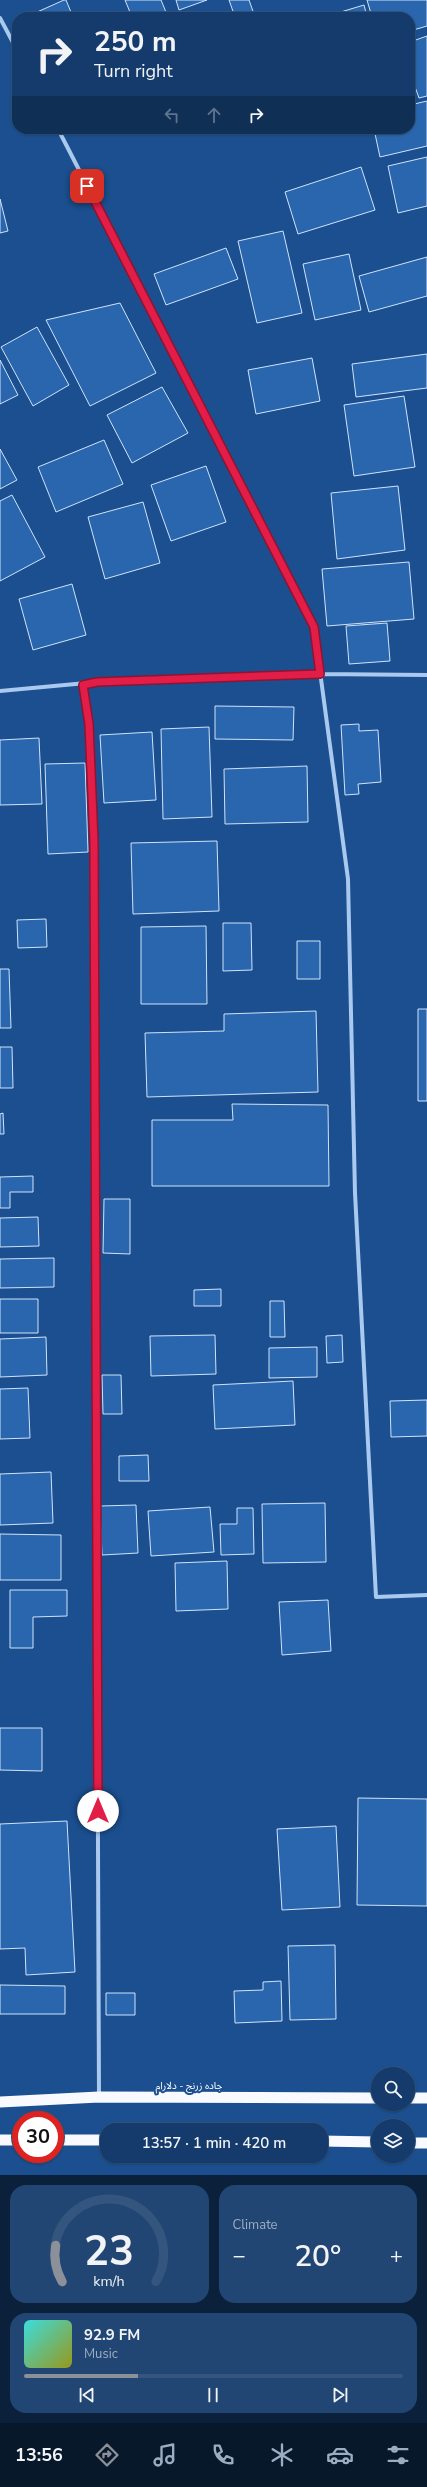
<!DOCTYPE html>
<meta charset="utf-8">
<style>
:root{--surface:#143b6b;--page:#214673;--text:#f1f3f6;--muted:#9dadc1;--line:#33557e;--accent:#8c9099}
body{margin:0;font-family:"Nunito Sans","Noto Sans Arabic",sans-serif;background:var(--page);color:var(--text);height:100vh;display:flex;flex-direction:column;font-size:15px;white-space:nowrap}
*{box-sizing:border-box;margin:0}
p{font-size:13px;color:var(--muted)}
.icon{flex:none;width:22px;height:22px;fill:none;stroke:currentColor;stroke-width:2;stroke-linecap:round;stroke-linejoin:round}
.map{position:relative;height:2175px;overflow:hidden}
.sheet{display:flex;flex-direction:column;gap:10px;padding:10px;background:#0b203b;flex:1}
.sheet>*{flex:none}
.guide{position:absolute;left:12px;top:12px;width:403px;height:122px;border-radius:16px;box-shadow:0 1px 3px #0004,0 0 0 1px var(--line);background:#143b6b;color:var(--text);overflow:hidden}
.buttons{position:absolute;left:371px;top:2067px;display:grid;gap:8px}
.buttons a{display:grid;place-items:center;width:44px;height:44px;border-radius:50%;background:var(--surface);box-shadow:0 1px 3px #0004,0 0 0 1px var(--line);font-size:20px}
.speed{position:absolute;left:12px;top:2111px;display:flex;gap:8px;font-size:20px;font-weight:700;text-align:center}
.speed>*{display:grid;place-content:center;width:52px;height:52px;border-radius:50%;background:var(--surface);box-shadow:0 1px 3px #0004,0 0 0 1px var(--line);line-height:1}
.speed .limit{border:6px solid #d22;background:#fff;color:#111}
.pin{position:absolute;display:grid;place-items:center;width:34px;height:34px;color:#fff;margin:-17px;border-radius:8px;box-shadow:0 2px 6px #0006}
.me{position:absolute;width:44px;margin:-22px;rotate:0deg;stroke-linejoin:round;filter:drop-shadow(0 0 3px #0008)}
.turn{display:flex;align-items:center;gap:14px;height:84px;padding:0 16px;font-size:18px}
.turn .icon{width:52px;height:52px;stroke-width:2.5}
.turn b{display:block;font-size:28px;line-height:34px}
.lanes{display:flex;align-items:center;height:38px;padding:0 16px;background:#0003;justify-content:center;gap:20px;direction:ltr}
.lanes .off{opacity:.35}
.big{font-size:30px;font-weight:600;line-height:1.1}
.sheet .card{flex:1;display:flex;flex-direction:column;justify-content:center;gap:6px;min-width:0;padding:0 14px;border-radius:16px;background:var(--page)}
.sheet .dial{align-items:center;gap:0}
.dial svg{height:104px;overflow:visible;fill:none;stroke:var(--line);stroke-width:7;stroke-linecap:round;text-anchor:middle}
.dial text{fill:var(--text);stroke:none}
.song{display:flex;align-items:center;gap:12px}
.cover{width:48px;height:48px;border-radius:6px;background:linear-gradient(135deg,hsl(180 70% 55%),hsl(60 70% 35%))}
.played{height:4px;border-radius:2px;background:linear-gradient(90deg,var(--accent) 30%,var(--line) 30%)}
.keys{display:flex;justify-content:space-around;direction:ltr}
.heat{display:flex;justify-content:space-between;align-items:center;font-size:22px;direction:ltr}
.sheet .tiles{flex:1;display:grid;gap:10px;grid-template-columns:1fr 1fr}
.card:last-child{grid-column:span 2}
.trip{position:absolute;left:100px;top:2123px;width:228px;height:40px;border-radius:16px;background:var(--surface);box-shadow:0 1px 3px #0004,0 0 0 1px var(--line);font-weight:600;line-height:40px;text-align:center}
.dock{display:flex;height:64px;justify-content:space-around;align-items:center;background:#08182b;color:var(--muted)}
.dock .icon{width:28px;height:28px}
.dock .selected{color:var(--accent)}
.dock b{font-size:18px;color:var(--text)}
.map>svg:first-child{display:block}
.building{fill:#2a66ad;stroke:#cfe3fa}
.lines{fill:none;stroke-linecap:round;stroke-linejoin:round}
.minor{stroke:#a9c9ee;stroke-width:4}
.trunk{stroke:#f8faff;stroke-width:11}
.route-casing{stroke:#92132f;stroke-width:10}
.route{stroke:#e11d48;stroke-width:7}
.labels{text-anchor:middle;stroke-width:4;stroke-linejoin:round;paint-order:stroke}
.street-label{font-size:10px;fill:#fff;stroke:#1b4f8f}
</style>
<div class="map">
<svg width="427" height="2175" viewBox="0 0 427 2175">
<rect width="100%" height="100%" fill="#1b4f8f"/>
<path class="building" d="M66,0l7,17h-47l38,-17z
M125,0h36l7,17h-36z
M176,0h31l-28,10z
M229,0h20l6,17h-20z
M367,0h60v26l-17,5v-14h-38z
M364,5l3,12h-43z
M427,36v60l-8,2 -9,-25v-31z
M427,101v45l-47,11 -6,-28h36v-24z
M427,157v49l-29,7 -10,-47z
M361,167l14,43 -77,24 -13,-42z
M0,199l8,32 -8,2z
M283,231l19,82 -45,10 -19,-82z
M226,248l12,31 -72,26 -12,-31z
M349,254l12,56 -46,10 -12,-56z
M427,257v39l-58,16 -10,-36z
M120,303l36,70 -66,33 -44,-86z
M37,327l32,58 -36,21 -32,-59z
M427,354v34l-71,9 -4,-33z
M312,358l8,43 -64,13 -8,-44z
M0,360l18,35 -18,9z
M162,387l26,46 -56,30 -25,-48z
M404,396l11,71 -61,9 -10,-71z
M104,440l19,44 -67,28 -18,-45z
M0,449l17,31 -17,9z
M206,466l20,56 -55,19 -20,-56z
M398,486l7,64 -68,9 -6,-66z
M12,495l33,62 -45,24v-80z
M143,502l17,61 -55,16 -17,-62z
M409,562l5,57 -87,7 -5,-57z
M72,584l14,51 -53,15 -14,-51z
M387,623l3,38 -41,3 -3,-38z
M215,706l79,1 -1,33 -78,-1z
M359,724v7l19,-1 3,52 -23,2 1,10 -14,1 -4,-70z
M209,727l3,90 -49,2 -2,-90z
M152,732l4,68 -52,3 -4,-68z
M39,738l3,66 -42,1v-65z
M85,763l3,89 -40,2 -3,-90z
M307,766l1,56 -83,2 -1,-55z
M217,841l2,70 -86,3 -2,-71z
M46,919l1,28 -29,1 -1,-28z
M223,923h28l1,47 -29,1z
M206,926l1,78h-66v-77z
M297,941h23v38h-23z
M0,969h9l2,59h-11z
M418,1009h9v92h-9z
M316,1011l2,81 -171,5 -2,-64 79,-2v-17z
M0,1047h12l1,41h-13z
M232,1104l96,1 1,81h-177v-66h81z
M3,1113l1,21h-4v-20z
M33,1176v16h-23v16h-10v-31z
M104,1199h26v55l-27,-1z
M38,1217l1,29 -39,1v-29z
M54,1258v29l-54,1v-29z
M221,1289v17h-27v-16z
M0,1299h38v34h-38z
M270,1301h14l1,36h-15z
M215,1335l1,39 -65,2 -1,-40z
M342,1335l1,27 -16,1 -1,-27z
M46,1337l1,38 -47,2v-38z
M317,1347v30l-48,1v-30z
M102,1375h19l1,39h-19z
M293,1381l2,44 -80,4 -2,-44z
M28,1388l2,50 -30,1v-50z
M427,1400v36l-36,1 -1,-36z
M148,1455l1,26h-30v-25z
M51,1472l2,51 -53,2v-51z
M325,1503l1,59 -63,1 -1,-59z
M136,1505l2,48 -36,2 -2,-49z
M210,1507l4,45 -63,4 -3,-45z
M237,1508h16l1,46 -33,1 -1,-31h17z
M0,1534l61,1v45h-61z
M227,1561l1,48 -52,2 -1,-48z
M10,1590h57v26l-34,1v31h-23z
M328,1600l3,51 -49,4 -3,-53z
M0,1728h42v43l-42,-1z
M358,1798l69,1v107l-70,-1z
M67,1821l8,151 -49,3 -1,-27 -25,1v-125z
M336,1826l4,81 -58,3 -5,-81z
M335,1945l1,74 -46,1 -2,-74z
M281,1981l1,40 -47,2 -1,-32 29,-1v-8z
M0,1985l65,1v28h-65z
M106,1993h29v22h-29z"/>
<g class="lines">
<path class="minor" d="M0,18l17,32
M58,129l256,498 34,252 7,314 21,404 51,-2
M83,685l6,39 5,118 5,1255
M0,691l97,-9 223,-8 107,1"/>
<path class="trunk" d="M408,2098h19
M0,2102l99,-5 279,1
M0,2140h21
M55,2140h52
M321,2141l57,1
M408,2143h19"/>
</g>
<g class="lines">
<g class="route-casing">
<path id="route" d="M87,186l227,441 6,47 -223,8 -14,3 6,39 5,118 4,969"/>
</g>
<use href="#route" class="route"/>
</g>
<g class="labels">
<g class="street-label">
<text x="189" y="2089">جاده زرنج - دلارام</text>
</g>
</g>
</svg>
<div class="buttons">
<a><svg class="icon" aria-label="search" viewBox="0 0 24 24"><circle cx="10" cy="10" r="6"/><path d="M15 15l6 6"/></svg></a>
<a><svg class="icon" aria-label="layers" viewBox="0 0 24 24"><path d="M12 4l9 5-9 5-9-5zM3 14l9 5 9-5"/></svg></a>
</div>
<div class="speed"><div class="limit">30</div></div>
<div class="pin" style="left:87px;top:186px;background:#d93025"><svg class="icon" aria-label="arrive" viewBox="0 0 24 24"><path d="M6 21V4h12l-3 4 3 4H6"/></svg></div>
<svg class="me" style="left:98px;top:1811px" viewBox="-20 -20 40 40"><circle r="19" fill="#fff"/><path d="M0-13L10 11 0 6-10 11z" fill="#e11d48"/></svg>
<div class="trip">13:57 · 1 min · 420 m</div>
<div class="guide">
<div class="turn"><svg class="icon" aria-label="right" viewBox="0 0 24 24"><path d="M7 20v-9h11M14 6l5 5-5 5"/></svg><div><b>250 m</b>Turn right</div></div>
<div class="lanes"><svg class="icon off" aria-label="left" viewBox="0 0 24 24"><path d="M17 20v-9H6M10 6l-5 5 5 5"/></svg><svg class="icon off" aria-label="ahead" viewBox="0 0 24 24"><path d="M12 20V5M6 11l6-6 6 6"/></svg><svg class="icon" aria-label="right" viewBox="0 0 24 24"><path d="M7 20v-9h11M14 6l5 5-5 5"/></svg></div>
</div>
</div>
<section class="sheet">
<div class="tiles">
<div class="card dial"><svg viewBox="0 0 100 80">
<path d="M14 69A42 42 0 1 1 86 69"/>
<path d="M14 69A42 42 0 0 1 9 41" stroke="#8c9099"/>
<text x="50" y="56" font-size="32" font-weight="700">23</text>
<text x="50" y="72" font-size="11">km/h</text>
</svg></div>
<div class="card"><p>Climate</p>
<div class="heat"><a>−</a><b class="big">20°</b><a>+</a></div>
</div>
<div class="card">
<div class="song"><i class="cover"></i><div><b>92.9 FM</b><p>Music</p></div></div>
<div class="played"></div>
<div class="keys"><svg class="icon" aria-label="previous" viewBox="0 0 24 24"><path d="M18 5L8 12l10 7zM5 5v14"/></svg><svg class="icon" aria-label="pause" viewBox="0 0 24 24"><path d="M8 5v14M16 5v14"/></svg><svg class="icon" aria-label="next" viewBox="0 0 24 24"><path d="M6 5l10 7-10 7zM19 5v14"/></svg></div>
</div>
</div>
</section>
<nav class="dock">
<b>13:56</b>
<svg class="icon selected" aria-label="directions" viewBox="0 0 24 24"><path d="M12 3l9 9-9 9-9-9zM9 14v-3h6M13 9l2 2-2 2"/></svg>
<svg class="icon" aria-label="music" viewBox="0 0 24 24"><path d="M9 18V5l10-2v13"/><circle cx="6" cy="18" r="3"/><circle cx="16" cy="16" r="3"/></svg>
<svg class="icon" aria-label="phone" viewBox="0 0 24 24"><path d="M5 4h4l2 5-3 2q2 4 5 5l2-3 5 2v4C11 20 4 13 5 4z"/></svg>
<svg class="icon" aria-label="climate" viewBox="0 0 24 24"><path d="M12 3v18M4 7l16 10M4 17L20 7"/></svg>
<svg class="icon" aria-label="car" viewBox="0 0 24 24"><path d="M5 17H2v-5l4-1 3-4h7l3 4 3 1v5h-3M9 17h6M6 11h13"/><circle cx="7" cy="17" r="2"/><circle cx="17" cy="17" r="2"/></svg>
<svg class="icon" aria-label="filters" viewBox="0 0 24 24"><path d="M4 7h16M4 17h16"/><circle cx="9" cy="7" r="2"/><circle cx="15" cy="17" r="2"/></svg>
</nav>
